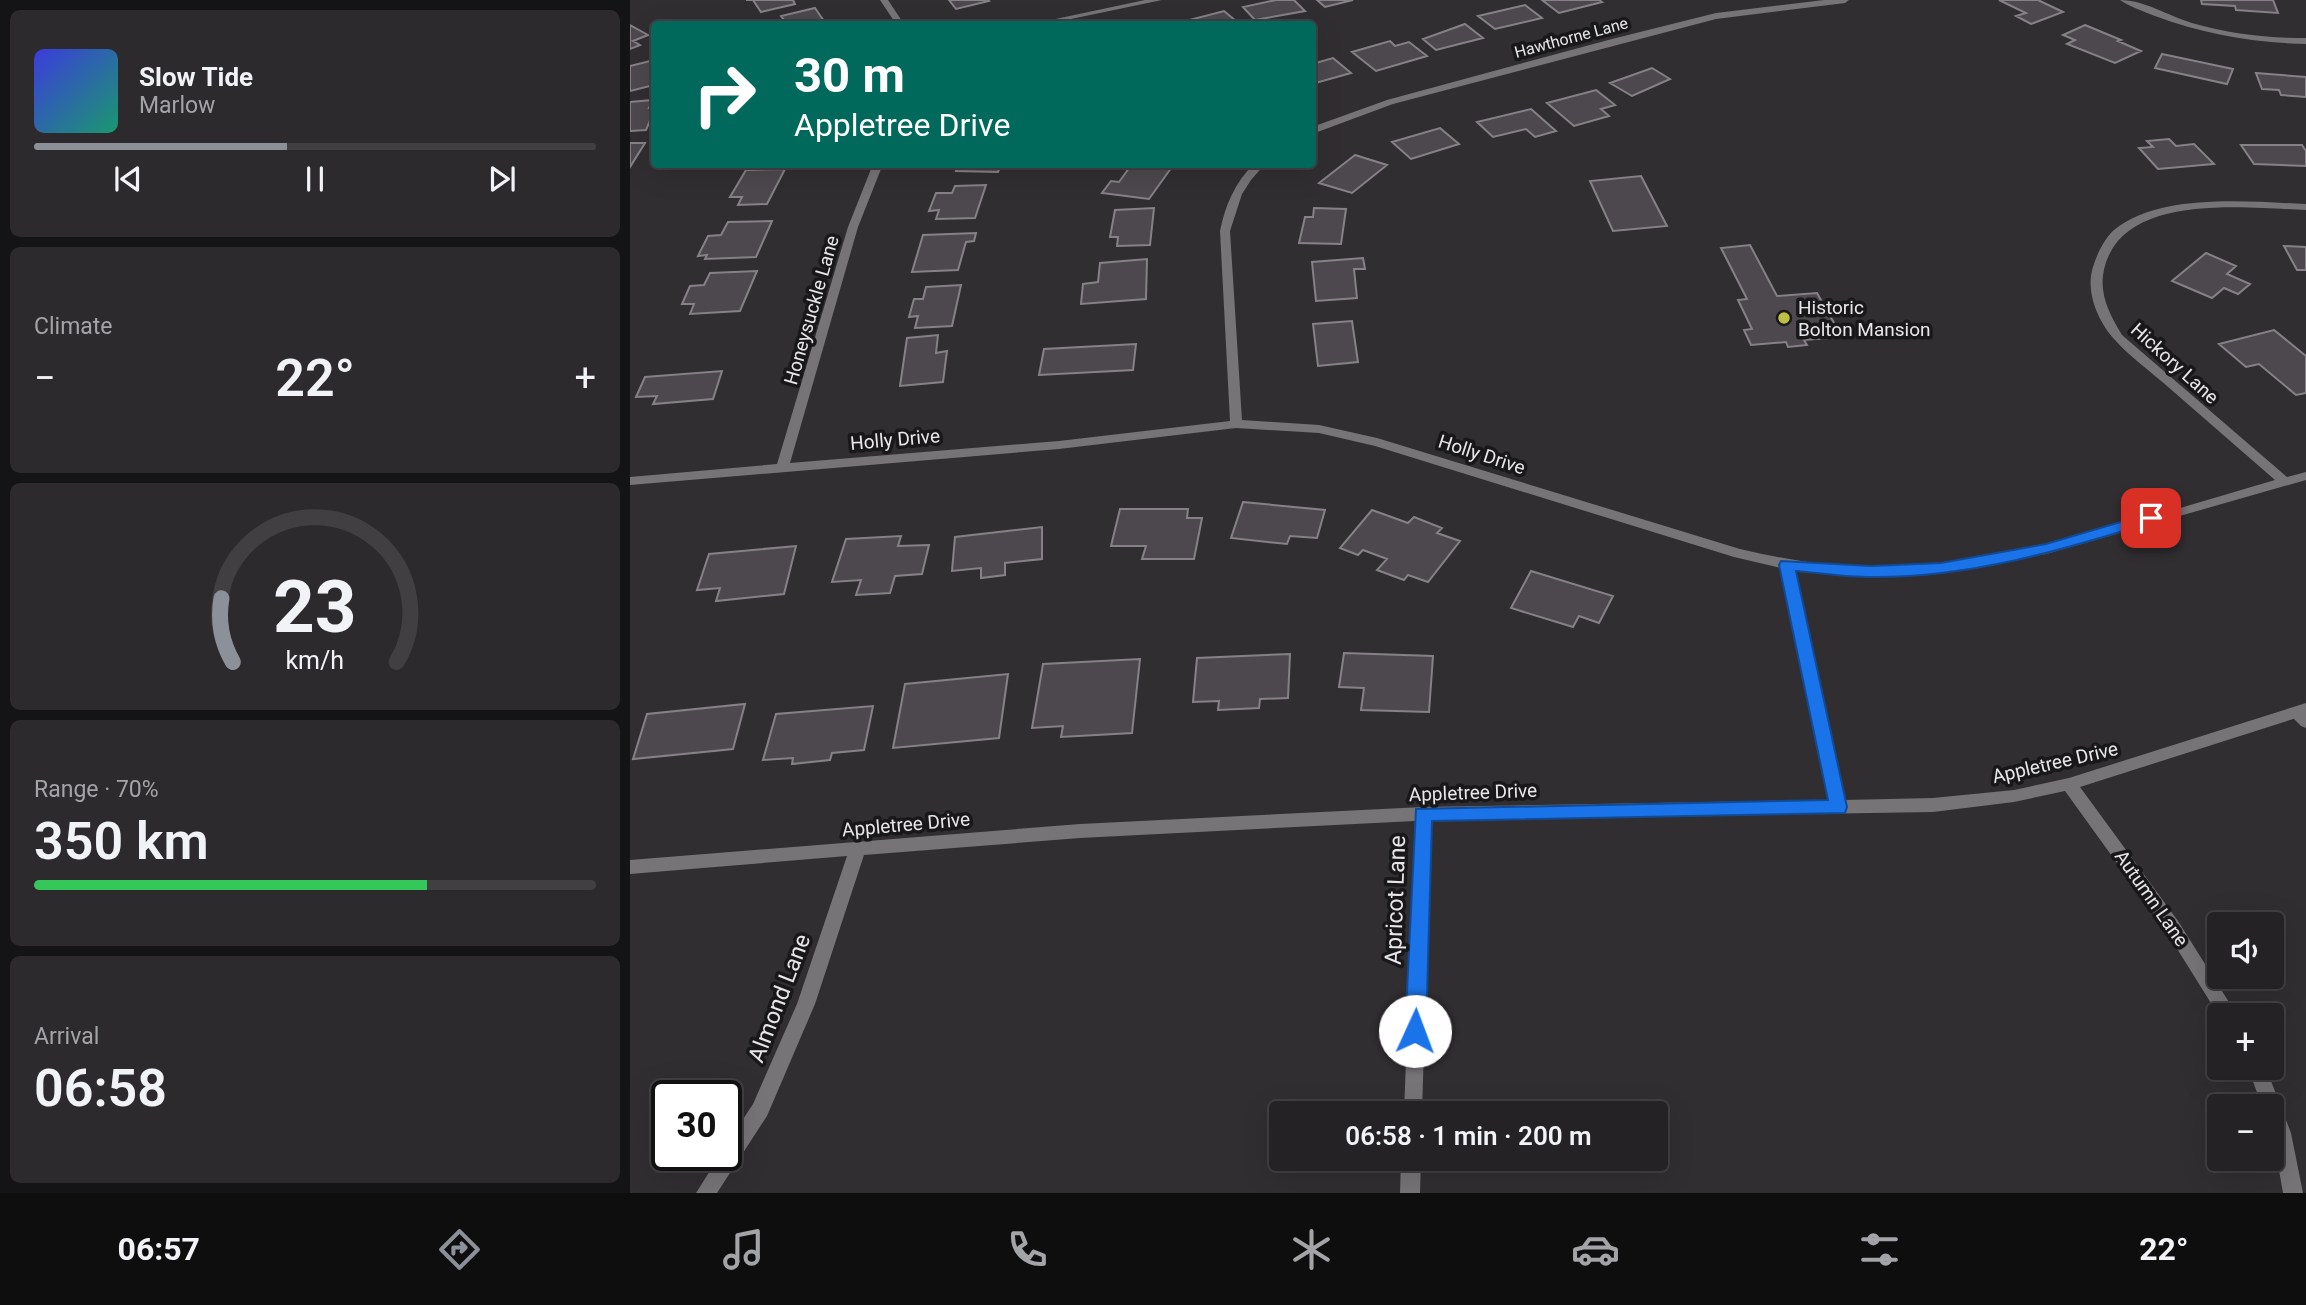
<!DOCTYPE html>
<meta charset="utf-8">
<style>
:root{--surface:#252226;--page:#2d2a2e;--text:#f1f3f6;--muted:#a3a4a7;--line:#423f43;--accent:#8c9099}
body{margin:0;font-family:Roboto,sans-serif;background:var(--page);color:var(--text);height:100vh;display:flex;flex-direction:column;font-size:26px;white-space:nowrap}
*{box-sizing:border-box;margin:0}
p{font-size:23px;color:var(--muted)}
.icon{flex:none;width:38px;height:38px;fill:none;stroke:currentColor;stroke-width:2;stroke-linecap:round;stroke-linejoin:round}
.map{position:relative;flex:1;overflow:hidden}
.panel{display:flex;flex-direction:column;gap:10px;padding:10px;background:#141315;width:630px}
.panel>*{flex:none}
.top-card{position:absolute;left:21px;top:21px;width:665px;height:147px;border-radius:7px;box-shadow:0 7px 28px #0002,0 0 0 2px var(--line);background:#00695c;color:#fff;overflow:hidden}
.fabs{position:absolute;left:1577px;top:912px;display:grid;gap:14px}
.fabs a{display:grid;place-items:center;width:77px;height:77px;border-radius:7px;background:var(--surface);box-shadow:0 7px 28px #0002,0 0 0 2px var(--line);font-size:35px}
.speed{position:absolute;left:21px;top:1080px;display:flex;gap:14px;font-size:35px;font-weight:700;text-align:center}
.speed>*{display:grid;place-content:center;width:91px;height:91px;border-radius:50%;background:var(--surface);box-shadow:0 7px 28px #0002,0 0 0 2px var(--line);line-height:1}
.speed .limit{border:4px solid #111;border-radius:10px;background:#fff;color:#111}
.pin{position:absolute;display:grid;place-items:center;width:60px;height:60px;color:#fff;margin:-30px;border-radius:14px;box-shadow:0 4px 10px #0006}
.me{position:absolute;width:77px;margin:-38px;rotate:2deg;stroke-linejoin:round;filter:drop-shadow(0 0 5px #0008)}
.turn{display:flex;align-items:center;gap:24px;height:147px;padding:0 28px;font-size:32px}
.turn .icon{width:91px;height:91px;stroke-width:2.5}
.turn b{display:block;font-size:49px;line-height:60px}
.big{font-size:52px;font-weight:600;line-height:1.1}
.panel .card{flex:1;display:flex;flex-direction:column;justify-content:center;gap:10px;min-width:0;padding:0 24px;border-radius:10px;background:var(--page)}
.panel .dial{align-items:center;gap:0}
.dial svg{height:182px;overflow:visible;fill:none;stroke:var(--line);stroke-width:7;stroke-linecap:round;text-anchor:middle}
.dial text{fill:var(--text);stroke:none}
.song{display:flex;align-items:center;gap:21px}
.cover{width:84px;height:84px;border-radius:10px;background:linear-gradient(135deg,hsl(240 70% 55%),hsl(160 70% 35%))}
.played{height:7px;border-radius:4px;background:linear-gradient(90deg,var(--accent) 45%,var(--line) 45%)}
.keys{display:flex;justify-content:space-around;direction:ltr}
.heat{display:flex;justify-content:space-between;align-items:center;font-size:38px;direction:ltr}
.charge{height:10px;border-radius:5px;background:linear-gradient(90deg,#34c759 70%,var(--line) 0)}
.trip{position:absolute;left:639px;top:1101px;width:399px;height:70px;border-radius:7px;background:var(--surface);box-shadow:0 7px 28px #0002,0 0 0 2px var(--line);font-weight:600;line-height:70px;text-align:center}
.menu{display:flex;height:112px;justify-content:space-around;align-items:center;background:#0f0e0f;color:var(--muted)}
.menu .icon{width:49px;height:49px}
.menu .on{color:var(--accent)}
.menu b{font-size:32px;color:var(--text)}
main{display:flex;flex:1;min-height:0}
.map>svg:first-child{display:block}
.building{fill:#4c484d;stroke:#858186;stroke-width:2}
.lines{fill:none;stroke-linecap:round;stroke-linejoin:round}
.service{fill:#767476;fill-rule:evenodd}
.minor{fill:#767476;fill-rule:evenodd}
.route{fill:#1a73e8;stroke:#114b97;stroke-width:2}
.poi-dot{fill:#bebf42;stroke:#181719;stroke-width:2.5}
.labels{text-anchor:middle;stroke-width:7;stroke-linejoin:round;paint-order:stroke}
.far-street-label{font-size:16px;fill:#e8e6e9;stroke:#181719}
.poi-label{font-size:19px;fill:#e8e6e9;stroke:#181719;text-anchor:start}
.street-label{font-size:19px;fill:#e8e6e9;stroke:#181719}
.near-street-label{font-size:23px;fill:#e8e6e9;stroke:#181719}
</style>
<main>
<section class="panel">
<div class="card">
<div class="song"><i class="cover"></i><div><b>Slow Tide</b><p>Marlow</p></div></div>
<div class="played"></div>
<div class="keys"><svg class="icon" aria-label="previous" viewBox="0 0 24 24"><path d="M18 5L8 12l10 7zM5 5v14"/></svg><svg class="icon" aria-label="pause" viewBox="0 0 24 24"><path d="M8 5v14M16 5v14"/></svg><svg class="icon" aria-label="next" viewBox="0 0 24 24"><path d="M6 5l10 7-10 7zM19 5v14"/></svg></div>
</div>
<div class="card"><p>Climate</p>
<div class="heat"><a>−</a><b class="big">22°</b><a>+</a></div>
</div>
<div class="card dial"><svg viewBox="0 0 100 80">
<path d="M14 69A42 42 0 1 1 86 69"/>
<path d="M14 69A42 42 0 0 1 9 41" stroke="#8c9099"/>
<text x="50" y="56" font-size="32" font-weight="700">23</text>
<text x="50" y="72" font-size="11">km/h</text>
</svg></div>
<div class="card"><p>Range · 70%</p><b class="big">350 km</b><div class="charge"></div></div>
<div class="card"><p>Arrival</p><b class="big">06:58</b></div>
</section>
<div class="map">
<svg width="1676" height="1193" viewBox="0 0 1676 1193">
<rect width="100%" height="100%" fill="#312e32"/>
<path class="building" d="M116,0h47l2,4 -34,8 -8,-12z
M319,0h39l1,1 -33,8z
M646,0h18l11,11 -50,9 -12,-13z
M687,0h36l-28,7z
M912,0h57l3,2 -43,11z
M1369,0h39l25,12 -32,12 -15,-8 10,-3z
M1571,0h72l5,13 -42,-3 -1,-4 -33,-2z
M895,5l17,13 -47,11 -17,-13z
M185,8l11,16h-39l-6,-8z
M594,11l12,10 -12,3 -46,-1z
M835,24l18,14 -47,12 -13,-11z
M0,25l18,10 -15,6 7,4 -10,4z
M1455,25l36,15 -3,1 23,10 -26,12 -48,-19 8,-4 -12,-5z
M760,41l5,5 14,-4 18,14 -51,15 -24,-19z
M1532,54l71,15 -6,15 -72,-16z
M703,58l18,15 -39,11v-20z
M24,60v25l-24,6v-25z
M1022,68l18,11 -38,17 -22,-13z
M1626,73l50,4v20l-25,-2 -2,-5 -17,-1z
M966,90l19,15 -14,4 8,7 -35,10 -27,-23z
M23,100l-4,8h5v3l-8,19 -16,1v-29z
M901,109l25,22 -21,6 -9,-8 -33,8 -16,-15z
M810,128l19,16 -48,15 -19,-17z
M1539,139l7,7 18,-2 20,20 -56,5 -19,-21 14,-1 -6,-6z
M0,143h15l-15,24z
M1611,145h61l4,6v15l-52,-2z
M725,155l32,10 -35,28 -33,-10z
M329,164h42l-3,8 -42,-1z
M502,164h42l-25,35 -47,-6 9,-12 8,1z
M155,169l-18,35 -29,1 4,-8h-12l16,-27z
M1011,176l26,50 -54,5 -23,-50z
M356,185l-11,33 -39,1 3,-9 -10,1 7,-18h16l3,-7z
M524,208l-4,37 -33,1 1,-9h-8l5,-27z
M684,208l32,1 -5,35 -42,-1 6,-26h8z
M142,221l-16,36 -51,2 2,-4 -9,1 10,-20 13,-1 7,-13z
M346,233l-2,8 -8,1 -8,28 -46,2 11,-37z
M1120,245l27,51 40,-3 25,44 -38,3 3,5 -19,2 -2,-5 -35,3 -7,-15 8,-1 -14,-29 9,-1 -26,-51z
M1654,246l22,1v23h-9z
M1576,253l30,13 -9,8 23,10 -12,10 -14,-6 -12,10 -40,-17z
M733,258l2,11h-11l3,29 -41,3 -4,-39z
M517,259l-1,40 -65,5 2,-20 15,-2 2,-19z
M127,271l-17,40 -50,3 4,-10h-12l8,-18 14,-1 6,-12z
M331,285l-9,41 -37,2 3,-12 -9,1 5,-18h9l3,-12z
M722,321l6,41 -40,4 -5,-42z
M1644,330l32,26v37l-10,2 -37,-31 -13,3 -27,-23z
M308,335l-2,18 11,-2 -4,31 -43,4 7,-48z
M506,344l-3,26 -94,5 5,-26z
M92,371l-9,28 -60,5 4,-8 -21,1 9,-20z
M613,502l82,8 -8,28 -27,-2 -3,8 -56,-6z
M490,509h68l-1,9h15l-8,41h-52l4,-13h-35z
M742,510l36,13 6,-6 28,11 -5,5 23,8 -32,41 -20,-7 -4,5 -27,-10 10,-11 -24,-9 -5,5 -18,-7z
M412,527v32l-37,4v12l-24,3v-10l-29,3 3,-34z
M271,536l-3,10 31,-1 -7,29 -27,2 -5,17 -34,2 5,-15 -29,2 14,-43z
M166,546l-12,48 -68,7 4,-13 -23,2 12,-36z
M901,571l82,25 -14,27 -20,-7 -6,11 -62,-19z
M714,653l89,3 -4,56 -68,-2 3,-22 -25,-1z
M660,654l-2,44 -28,1 -1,9 -41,2 1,-9 -26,1 4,-44z
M510,659l-8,74 -71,4 2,-11 -31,2 11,-64z
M378,674l-9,64 -106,10 12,-64z
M115,704l-12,45 -100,10 14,-45z
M243,706l-9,44 -32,3 -2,7 -38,4 1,-6 -30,2 13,-46z"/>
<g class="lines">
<path class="service" d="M1666,707l10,6v15l-5,-2 -13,-13 3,-4z"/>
<path class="minor" d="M250,0h8l16,24h-8z
M515,0h17l-115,24h-15z
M1194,0h25l-4,3 -129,16 -323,85 -81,30v-7l75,-27 225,-61 104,-26z
M1490,0c24,0 49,16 72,23 38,11 75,15 114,15v6c-52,-1 -102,-10 -151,-28 -12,-5 -25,-9 -35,-16z
M243,164h10l-25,63 -68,236 269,-22 171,-20 -10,-190c5,-25 15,-49 34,-67h11l-14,16 -9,14 -12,37 12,189 77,5 58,13 363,111c43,10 87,18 131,18 132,1 278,-51 404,-87 -36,-31 -72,-63 -108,-94 -17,-15 -37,-29 -52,-46 -17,-18 -30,-49 -22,-73 4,-13 11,-28 21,-37 47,-38 136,-28 192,-26v6c-56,-2 -169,-16 -197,45 -14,30 -3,54 13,80l165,142 19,-5v8l-260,74 -105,19 -70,4 -76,-6 49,229 89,-2 81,-8 55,-12 237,-75v12l-226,72 98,134 59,94 -18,1 -53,-85 -101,-140 -51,11 -81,10 -502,8 -9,293h-18l11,-292 -335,17 -216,17 -49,149 -48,112 -50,77h-21l24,-38h6v-10l27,-41 44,-100 50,-148 -217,18v-14l450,-36 343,-17 406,-7 -48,-232 -47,-11 -359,-111 -56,-13 -83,-5 -177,21 -429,36v-8l147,-13 71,-237z
M1618,1068h18l25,65 12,60h-20l-11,-63v-24h-10z
M771,1158h20l-1,35h-20z"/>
</g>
<path class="route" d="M1521,513l7,5 -2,3c-93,29 -187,57 -285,56 -25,0 -50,-4 -75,-6l51,236 -2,6 -413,8 -6,210 -3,7 -8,3 -7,-3 -3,-7 11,-222 412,-9 -49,-235 2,-4 90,5 70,-3 105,-19z"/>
<circle class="poi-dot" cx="1154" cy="318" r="7"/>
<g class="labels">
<g class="far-street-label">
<text transform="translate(941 37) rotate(-15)" y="6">Hawthorne Lane</text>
</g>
<g class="poi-label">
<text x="1168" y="314">Historic<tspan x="1168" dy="22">Bolton Mansion</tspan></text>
</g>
<g class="street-label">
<text transform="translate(181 310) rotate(-74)" y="7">Honeysuckle Lane</text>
<text transform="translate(1545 363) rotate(42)" y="7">Hickory Lane</text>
<text transform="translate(265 439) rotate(-5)" y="7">Holly Drive</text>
<text transform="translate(852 454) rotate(18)" y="7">Holly Drive</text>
<text transform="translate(1425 762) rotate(-13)" y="7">Appletree Drive</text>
<text transform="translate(843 792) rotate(-2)" y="7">Appletree Drive</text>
<text transform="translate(276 824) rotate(-5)" y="7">Appletree Drive</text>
<text transform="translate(1522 898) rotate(55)" y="7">Autumn Lane</text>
</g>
<g class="near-street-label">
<text transform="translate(765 900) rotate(-88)" y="8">Apricot Lane</text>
<text transform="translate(149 998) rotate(-69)" y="8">Almond Lane</text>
</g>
</g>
</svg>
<div class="fabs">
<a><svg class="icon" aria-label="sound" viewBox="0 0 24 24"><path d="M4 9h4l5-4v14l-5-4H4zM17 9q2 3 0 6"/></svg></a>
<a>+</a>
<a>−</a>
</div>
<div class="speed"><div class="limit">30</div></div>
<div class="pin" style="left:1521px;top:518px;background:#d93025"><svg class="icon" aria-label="arrive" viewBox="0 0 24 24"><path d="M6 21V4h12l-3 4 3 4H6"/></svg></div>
<svg class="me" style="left:785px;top:1031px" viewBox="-20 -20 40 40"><circle r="19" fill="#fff"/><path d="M0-13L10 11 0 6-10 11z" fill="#1a73e8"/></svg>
<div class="trip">06:58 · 1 min · 200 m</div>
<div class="top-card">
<div class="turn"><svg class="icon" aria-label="right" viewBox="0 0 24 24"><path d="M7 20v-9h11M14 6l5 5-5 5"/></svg><div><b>30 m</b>Appletree Drive</div></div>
</div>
</div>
</main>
<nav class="menu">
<b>06:57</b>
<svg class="icon on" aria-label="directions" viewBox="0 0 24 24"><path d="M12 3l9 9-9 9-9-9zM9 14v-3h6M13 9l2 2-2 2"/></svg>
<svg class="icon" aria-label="music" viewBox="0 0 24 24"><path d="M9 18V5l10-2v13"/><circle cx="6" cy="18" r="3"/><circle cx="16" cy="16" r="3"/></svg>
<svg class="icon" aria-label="phone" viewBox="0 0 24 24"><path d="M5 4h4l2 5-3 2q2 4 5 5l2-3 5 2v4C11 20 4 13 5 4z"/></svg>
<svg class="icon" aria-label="climate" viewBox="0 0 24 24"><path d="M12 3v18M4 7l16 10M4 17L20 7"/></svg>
<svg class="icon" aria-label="car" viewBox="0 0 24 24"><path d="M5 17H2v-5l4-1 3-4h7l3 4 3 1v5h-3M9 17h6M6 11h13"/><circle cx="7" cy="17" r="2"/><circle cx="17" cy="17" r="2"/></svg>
<svg class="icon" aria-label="filters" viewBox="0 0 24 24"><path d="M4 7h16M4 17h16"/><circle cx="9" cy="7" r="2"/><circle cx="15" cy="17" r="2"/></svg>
<b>22°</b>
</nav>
